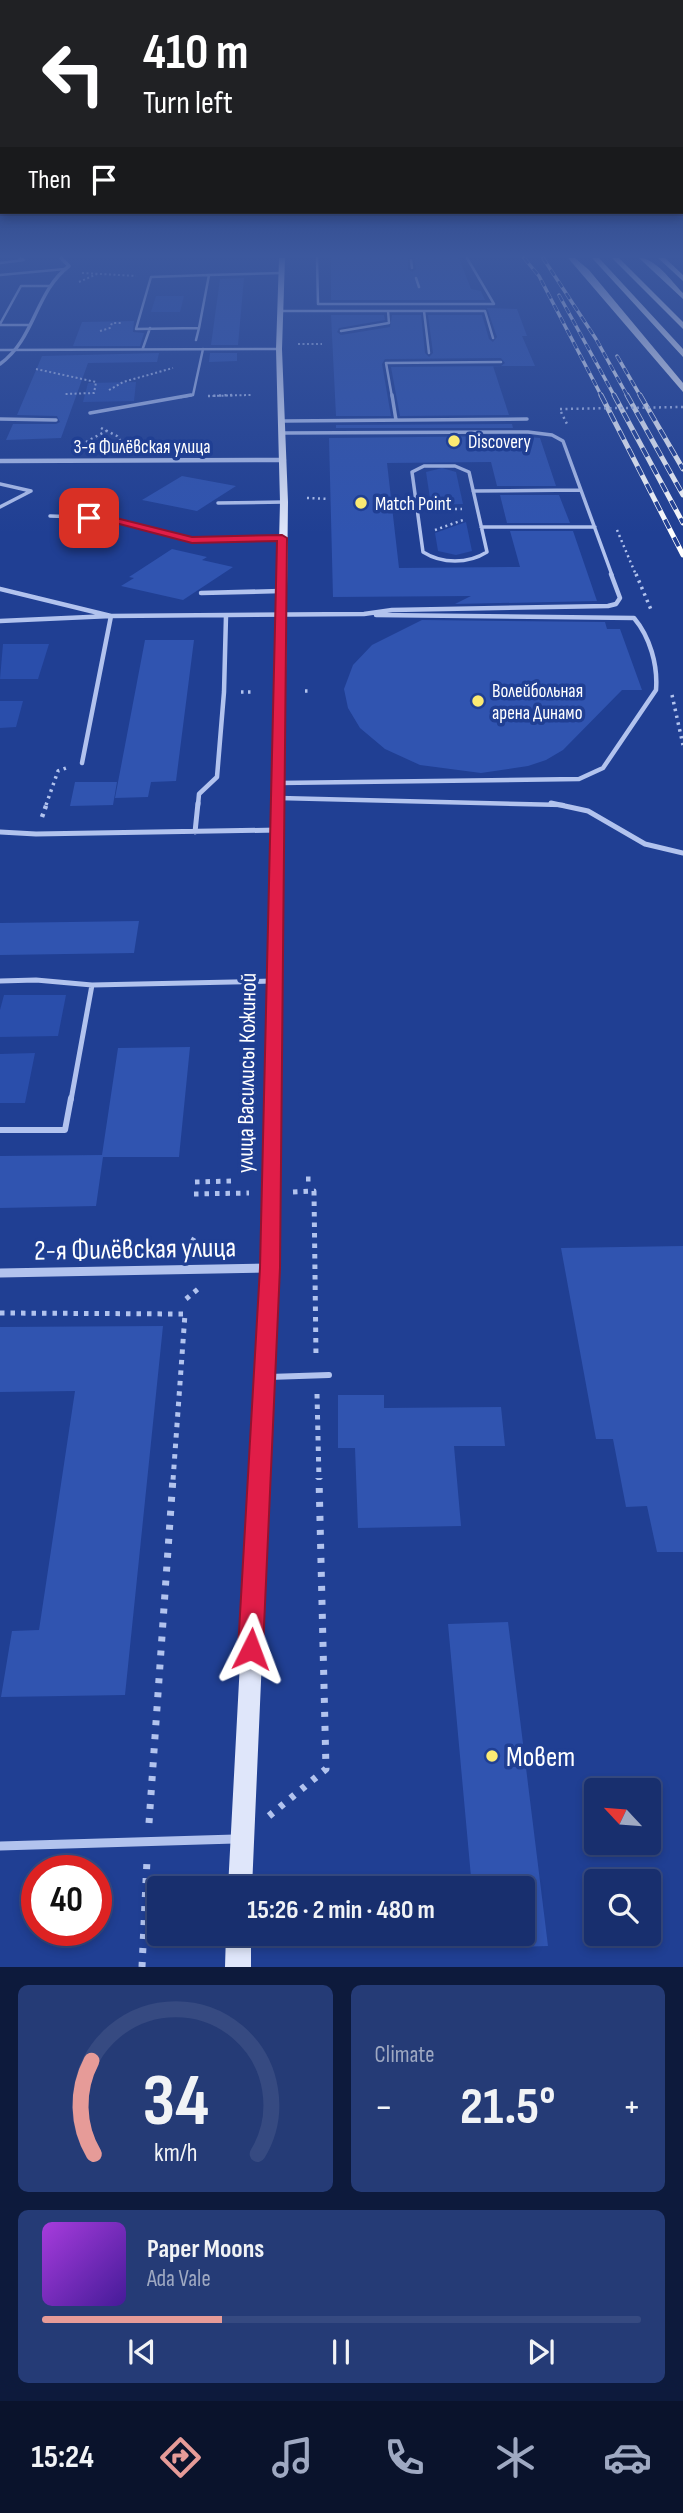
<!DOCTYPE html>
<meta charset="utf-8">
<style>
:root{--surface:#182f6e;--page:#253b76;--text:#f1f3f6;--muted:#9fa9c2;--line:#364a81;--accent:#e69b98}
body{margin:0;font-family:"Sofia Sans Condensed",sans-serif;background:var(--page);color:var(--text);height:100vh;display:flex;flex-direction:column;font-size:26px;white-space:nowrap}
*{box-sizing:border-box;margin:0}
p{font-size:23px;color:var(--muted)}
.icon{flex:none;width:38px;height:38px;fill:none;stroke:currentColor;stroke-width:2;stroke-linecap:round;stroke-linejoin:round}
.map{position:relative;height:1967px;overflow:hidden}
.drawer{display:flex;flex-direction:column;gap:18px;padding:18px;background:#0d1a3c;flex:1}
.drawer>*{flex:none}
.top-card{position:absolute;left:0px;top:0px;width:684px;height:214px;box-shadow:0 4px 10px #0003,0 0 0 2px var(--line);background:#202124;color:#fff;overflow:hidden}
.needle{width:46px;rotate:296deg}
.controls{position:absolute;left:584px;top:1778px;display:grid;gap:14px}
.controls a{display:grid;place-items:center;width:77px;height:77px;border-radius:7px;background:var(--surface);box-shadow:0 4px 10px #0003,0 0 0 2px var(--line);font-size:35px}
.speed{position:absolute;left:21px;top:1855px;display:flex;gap:14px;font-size:35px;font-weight:700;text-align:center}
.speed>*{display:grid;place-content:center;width:91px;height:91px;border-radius:50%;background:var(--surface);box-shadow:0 4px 10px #0003,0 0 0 2px var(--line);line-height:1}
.speed .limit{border:10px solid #d22;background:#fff;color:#111}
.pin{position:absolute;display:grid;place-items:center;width:60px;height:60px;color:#fff;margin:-30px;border-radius:14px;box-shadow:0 4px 10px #0006}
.me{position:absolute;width:77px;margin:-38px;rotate:3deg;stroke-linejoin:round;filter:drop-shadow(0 0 5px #0008)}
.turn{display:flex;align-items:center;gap:24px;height:147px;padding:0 28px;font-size:32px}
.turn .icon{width:91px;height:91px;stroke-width:2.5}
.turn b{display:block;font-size:49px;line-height:60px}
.then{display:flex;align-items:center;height:66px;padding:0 28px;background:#0003;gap:14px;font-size:26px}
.big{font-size:52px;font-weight:700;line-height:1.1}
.drawer .card{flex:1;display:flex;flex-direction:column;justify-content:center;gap:10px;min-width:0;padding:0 24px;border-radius:10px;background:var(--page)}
.drawer .dial{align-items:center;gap:0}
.dial svg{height:182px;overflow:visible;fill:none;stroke:var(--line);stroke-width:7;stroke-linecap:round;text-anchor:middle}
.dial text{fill:var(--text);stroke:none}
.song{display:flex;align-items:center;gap:21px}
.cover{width:84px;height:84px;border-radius:10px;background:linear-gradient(135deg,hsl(280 70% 55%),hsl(260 70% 35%))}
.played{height:7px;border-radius:4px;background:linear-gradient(90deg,var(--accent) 30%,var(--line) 30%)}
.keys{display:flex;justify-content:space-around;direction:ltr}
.heat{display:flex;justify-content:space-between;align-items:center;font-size:38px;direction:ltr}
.drawer .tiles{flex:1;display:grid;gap:18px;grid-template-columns:1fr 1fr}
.card:last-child{grid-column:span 2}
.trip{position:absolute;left:147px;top:1876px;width:388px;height:70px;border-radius:7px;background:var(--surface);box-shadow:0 4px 10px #0003,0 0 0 2px var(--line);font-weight:700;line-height:70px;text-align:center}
.tab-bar{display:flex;height:112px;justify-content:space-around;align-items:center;background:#0a132c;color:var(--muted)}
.tab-bar .icon{width:49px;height:49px}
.tab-bar .current{color:var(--accent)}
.tab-bar b{font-size:32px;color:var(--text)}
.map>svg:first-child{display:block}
.green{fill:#2a4eab}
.building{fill:#3054b0}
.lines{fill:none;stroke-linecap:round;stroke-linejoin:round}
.path-far5{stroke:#b2c3ee;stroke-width:2;stroke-dasharray:2 2.5;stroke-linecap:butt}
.path-far4{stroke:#b2c3ee;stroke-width:2.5;stroke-dasharray:2 3.5;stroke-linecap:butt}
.path-far3{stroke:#b2c3ee;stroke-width:3.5;stroke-dasharray:2.5 4.5;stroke-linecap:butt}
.path-far2{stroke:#b2c3ee;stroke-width:4.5;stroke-dasharray:3.5 5;stroke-linecap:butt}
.path-far1{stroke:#b2c3ee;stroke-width:5;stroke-dasharray:4.5 6;stroke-linecap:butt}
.path{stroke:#b2c3ee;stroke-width:7;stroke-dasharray:5 9;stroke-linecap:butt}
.lane-far5{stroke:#b2c3ee;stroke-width:2.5}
.lane-far4{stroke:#b2c3ee;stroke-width:3.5}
.lane-far3{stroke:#b2c3ee;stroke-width:4.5}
.lane-far2{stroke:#b2c3ee;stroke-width:5}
.lane-far1{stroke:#b2c3ee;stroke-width:6}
.lane{stroke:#b2c3ee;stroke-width:9}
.street-far2{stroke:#b2c3ee;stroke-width:3.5}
.street-far1{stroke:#b2c3ee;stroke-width:4.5}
.street{stroke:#b2c3ee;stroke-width:9}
.secondary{fill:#dfe6fa;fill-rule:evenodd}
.primary{fill:#f9faff;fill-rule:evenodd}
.rail-far1-casing{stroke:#fff;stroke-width:3.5}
.rail-casing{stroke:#fff;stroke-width:5}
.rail-far1{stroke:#203f93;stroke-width:2.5;stroke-dasharray:7;stroke-linecap:butt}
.rail{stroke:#203f93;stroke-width:3.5;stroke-dasharray:10;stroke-linecap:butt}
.path-bridge{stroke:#b2c3ee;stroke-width:2.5;stroke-dasharray:2 3.5;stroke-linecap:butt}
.route{fill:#e11d48;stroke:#92132f;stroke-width:2}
.poi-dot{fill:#fbea73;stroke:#203f93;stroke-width:2.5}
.labels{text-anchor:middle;stroke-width:7;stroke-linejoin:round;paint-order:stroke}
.far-poi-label{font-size:19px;fill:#fff;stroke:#203f93;text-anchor:start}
.far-street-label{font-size:19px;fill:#fff;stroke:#203f93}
.street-label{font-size:23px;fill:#fff;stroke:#203f93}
.near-street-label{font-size:28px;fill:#fff;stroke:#203f93}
.near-poi-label{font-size:28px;fill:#fff;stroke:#203f93;text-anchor:start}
</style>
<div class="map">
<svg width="683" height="1967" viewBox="0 0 683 1967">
<rect width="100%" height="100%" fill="#203f93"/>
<path class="green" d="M156,296h28l-4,16h-29z
M136,382l-2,19 -51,1 5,-19z
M442,468l14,4 7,32 -32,1 -5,-33z
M466,522l6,29 -16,4 -18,-4 -3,-18z
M3,644h46l-11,35h-38z
M0,701h23l-7,26 -16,1z
M4,995h62l-8,41 -58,1v-27z
M35,1053l-10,50h-25v-49z"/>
<path class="building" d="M331,258h77v11l4,3 4,-3 -2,-11h45l12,31 10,2 4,9h-154z
M244,278l-6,67h-27l9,-66z
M487,308l30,1 10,27h-5l13,30h-42l16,49 -109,1 -9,-49 110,-1 4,-3 -4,-5 -116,1 -3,5 9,52h-55l-5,-101h53l1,5 -46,8 -2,4 4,3 49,-8 2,-12h29l4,38 4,4 4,-4 -5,-38h54l7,24 4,3 4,-5z
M134,321l-1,11 11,1 -4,13h-67l9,-24z
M159,353l-2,9 -69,1 -27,75 -55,2 7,-16h43l4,-2 -3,-6 -40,-1 25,-59z
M210,353h27v8l-28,1z
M512,424l1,4h-177v-3z
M516,436l24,2 16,48h-59l-6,-24 -104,1 12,105 121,-1 -10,-36h63l24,70 -142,3 16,-8 -138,1 -4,-159z
M182,476l54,10 -39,25 -55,-11z
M500,495h59l11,28h-63z
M172,549l35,8 -5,3 31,7 -50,33 -62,-14 13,-8 -5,-1z
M422,620l183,2 2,7h13l22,61h-20l-59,60 -17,10 -18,6 -47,7 -61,-8 -35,-16 -25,-21 -12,-20 -4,-19 9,-24 19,-20z
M145,640h49l-18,141 -25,1 -3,15 -33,1z
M75,782h42l-4,23 -43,1z
M139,921l-5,32 -134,2v-32z
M190,1047l-11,110h-76l-7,49 -96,2v-52l102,-1 16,-107z
M683,1246v306h-26l-10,-46 -21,1 -13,-68h-17l-35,-191z
M163,1326l-38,369 -124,2 11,-66 27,-1 36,-239 -75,1v-65z
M338,1395h46v13l117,-1 4,39h-51l7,80 -103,2 -3,-80h-17z
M508,1622l40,324 -70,2 -2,-14h47v-46h-51l-24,-264z"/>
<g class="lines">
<path class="path-far5" d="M82,273l54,3
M79,282l18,-8
M100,331l10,-3 2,-5h11
M298,344h24
M36,369l60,13 -2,11 -29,1
M109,390l14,-8 50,-14
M208,396l43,-1"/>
<path class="path-far4" d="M208,396l26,-1
M561,412l6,12
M101,428l16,8 5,7
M86,442l20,-11
M307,498l22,1
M433,509h29
M435,530l28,-10
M617,530l19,45"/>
<path class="path-far3" d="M636,574l16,38
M305,691h7
M241,692h13
M672,695l11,50
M46,805l12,-34 8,-3"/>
<path class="path-far2" d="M42,817l5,-14"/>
<path class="path-far1" d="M306,1179h8
M195,1182l36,-1
M293,1192l21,-1 2,166
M194,1194l55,-1
M191,1239l11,6 -1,7
M186,1299l12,-10
M0,1313l185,1 -12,166
M317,1394l2,86"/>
<path class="path" d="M269,1816l57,-47 -7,-291
M149,1823l24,-345
M142,1967l5,-107"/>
<path class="lane-far5" d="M317,258l1,46h176l-27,-46
M411,260l1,8
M0,263l24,-3 -4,-2
M0,275l65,-6
M209,275l-10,53 -63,1 15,-52z
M209,275l72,-2
M416,278l3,9
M280,311h144l5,42
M424,311h61l8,27
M0,324l21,-38h29
M0,325h30
M341,331l48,-8 -1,-12
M196,340l3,-12
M143,348l7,-20
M0,350l279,-1
M181,397l12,-2 10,-46
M392,397l-6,-34 115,-1"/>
<path class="lane-far4" d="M392,395l4,25
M90,413l101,-18
M0,419l56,1
M283,421l244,-2
M283,433l245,-1 24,3 11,6 49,134
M424,466h31l14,6 18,80c-19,12 -45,12 -64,0l-11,-80z
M0,484l31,7 -31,16
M473,491l108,-1
M218,503l66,-1
M50,516l58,2 84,22 90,-2
M481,527h114"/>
<path class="lane-far3" d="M0,589l111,27 -29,147
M201,593l80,-2
M0,621l111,-5 253,-2 28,-4 216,-4 8,-2 4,-6 -9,-24
M279,783l300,-4 24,-11 53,-78c2,-25 -6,-53 -22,-72l-258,-3
M279,798l284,7
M198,805l1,-11 18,-17 7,-85 2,-76"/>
<path class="lane-far2" d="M551,803l37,8 57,33 38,9
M0,832l36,2 242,-4
M195,832l3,-29
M0,981l36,-1 56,5 181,-4
M71,1100l21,-115"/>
<path class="lane-far1" d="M0,1130h65l6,-32
M269,1377l60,-2"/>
<path class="lane" d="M0,1846l235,-7"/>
<path class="street-far2" d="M0,364c35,-25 35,-72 69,-98l-8,-8"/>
<path class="street-far1" d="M0,461l284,-1"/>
<path class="street" d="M0,1273l269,-5"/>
<path class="secondary" d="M279,258h6l-3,91 6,153 -9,766 -27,620h-24l33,-620 19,-766 -4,-153z
M226,1934h25v33h-26z"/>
<path class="primary" d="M568,258h7l14,12 94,113v9z
M592,258h7l84,91v8z
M612,258h7l64,64v7z
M639,258c17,0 32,23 44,35v6z
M658,258h7l18,17v6z"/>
<g class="rail-far1-casing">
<path id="rail-far1" d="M524,258l15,18 63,121
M543,258l53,81 32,58
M559,295l56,102
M617,356l24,41"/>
</g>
<g class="rail-casing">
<path id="rail" d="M601,395l82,160
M614,395l69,128
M627,395l56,100
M640,395l43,74"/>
</g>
<use href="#rail-far1" class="rail-far1"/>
<use href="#rail" class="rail"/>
<path class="path-bridge" d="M560,409l123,-2"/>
</g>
<linearGradient id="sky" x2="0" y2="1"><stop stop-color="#122351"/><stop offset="0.48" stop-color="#3c589e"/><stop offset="1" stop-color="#3c589e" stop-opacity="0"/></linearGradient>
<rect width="683" height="533" fill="url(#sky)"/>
<path class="route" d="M89,515l19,1 84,21 90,-2 5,3 -7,730 -17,381 -3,8 -9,4 -9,-4 -4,-8 22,-381 17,-727 -85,2 -84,-22 -23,-1 -1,-2z"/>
<g class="poi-dot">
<circle cx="454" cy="441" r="7"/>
<circle cx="361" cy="503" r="7"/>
<circle cx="478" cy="701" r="7"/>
<circle cx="492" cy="1756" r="7"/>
</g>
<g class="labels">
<g class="far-poi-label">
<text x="468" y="448">Discovery</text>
<text x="375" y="510">Match Point</text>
<text x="492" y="697">Волейбольная<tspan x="492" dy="22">арена Динамо</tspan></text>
</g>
<g class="far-street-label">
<text x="142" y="453">3-я Филёвская улица</text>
</g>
<g class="street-label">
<text transform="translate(246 1073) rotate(-89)" y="8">улица Василисы Кожиной</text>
</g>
<g class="near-street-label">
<text transform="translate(135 1248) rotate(-1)" y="10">2-я Филёвская улица</text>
</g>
<g class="near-poi-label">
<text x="506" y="1766">Мовет</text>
</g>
</g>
</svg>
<div class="controls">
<a><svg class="needle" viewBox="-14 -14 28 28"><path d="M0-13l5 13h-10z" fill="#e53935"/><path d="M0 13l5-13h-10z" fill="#9fa9c2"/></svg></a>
<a><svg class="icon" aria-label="search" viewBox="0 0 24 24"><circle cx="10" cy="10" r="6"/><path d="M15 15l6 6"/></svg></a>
</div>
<div class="speed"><div class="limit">40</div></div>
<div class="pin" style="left:89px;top:518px;background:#d93025"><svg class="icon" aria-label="arrive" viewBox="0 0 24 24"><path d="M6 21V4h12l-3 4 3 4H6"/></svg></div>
<svg class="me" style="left:251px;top:1649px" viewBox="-20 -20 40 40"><path d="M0-17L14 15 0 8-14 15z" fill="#e11d48" stroke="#fff" stroke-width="4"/></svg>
<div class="trip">15:26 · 2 min · 480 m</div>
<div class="top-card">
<div class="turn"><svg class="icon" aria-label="left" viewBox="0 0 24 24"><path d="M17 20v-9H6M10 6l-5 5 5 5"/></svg><div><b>410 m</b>Turn left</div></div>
<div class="then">Then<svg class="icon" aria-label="arrive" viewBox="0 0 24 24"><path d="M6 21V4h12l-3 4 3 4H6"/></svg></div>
</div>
</div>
<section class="drawer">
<div class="tiles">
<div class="card dial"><svg viewBox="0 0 100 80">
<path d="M14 69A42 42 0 1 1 86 69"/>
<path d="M14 69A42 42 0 0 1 13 28" stroke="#e69b98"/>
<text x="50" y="56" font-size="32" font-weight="700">34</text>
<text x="50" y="72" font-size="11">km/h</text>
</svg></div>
<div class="card"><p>Climate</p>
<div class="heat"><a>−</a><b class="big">21.5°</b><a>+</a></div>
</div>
<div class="card">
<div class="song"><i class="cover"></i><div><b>Paper Moons</b><p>Ada Vale</p></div></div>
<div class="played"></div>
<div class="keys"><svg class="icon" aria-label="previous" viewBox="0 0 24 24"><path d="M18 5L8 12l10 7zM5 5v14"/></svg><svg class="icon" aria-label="pause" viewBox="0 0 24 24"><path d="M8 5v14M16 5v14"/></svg><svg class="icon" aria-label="next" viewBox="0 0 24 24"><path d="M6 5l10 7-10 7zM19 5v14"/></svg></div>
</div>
</div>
</section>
<nav class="tab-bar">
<b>15:24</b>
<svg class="icon current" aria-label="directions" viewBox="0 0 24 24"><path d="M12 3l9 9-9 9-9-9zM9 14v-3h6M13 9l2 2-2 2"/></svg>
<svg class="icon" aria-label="music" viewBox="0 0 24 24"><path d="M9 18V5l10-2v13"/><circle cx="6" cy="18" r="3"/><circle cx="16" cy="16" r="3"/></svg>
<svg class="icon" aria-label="phone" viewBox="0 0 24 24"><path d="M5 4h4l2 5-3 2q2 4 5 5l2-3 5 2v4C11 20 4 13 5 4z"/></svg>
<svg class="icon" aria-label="climate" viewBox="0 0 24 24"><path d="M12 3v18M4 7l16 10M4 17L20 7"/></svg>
<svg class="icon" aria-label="car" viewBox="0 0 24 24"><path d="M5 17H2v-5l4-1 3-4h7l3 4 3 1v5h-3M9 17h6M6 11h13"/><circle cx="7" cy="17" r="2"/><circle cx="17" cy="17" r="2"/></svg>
</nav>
